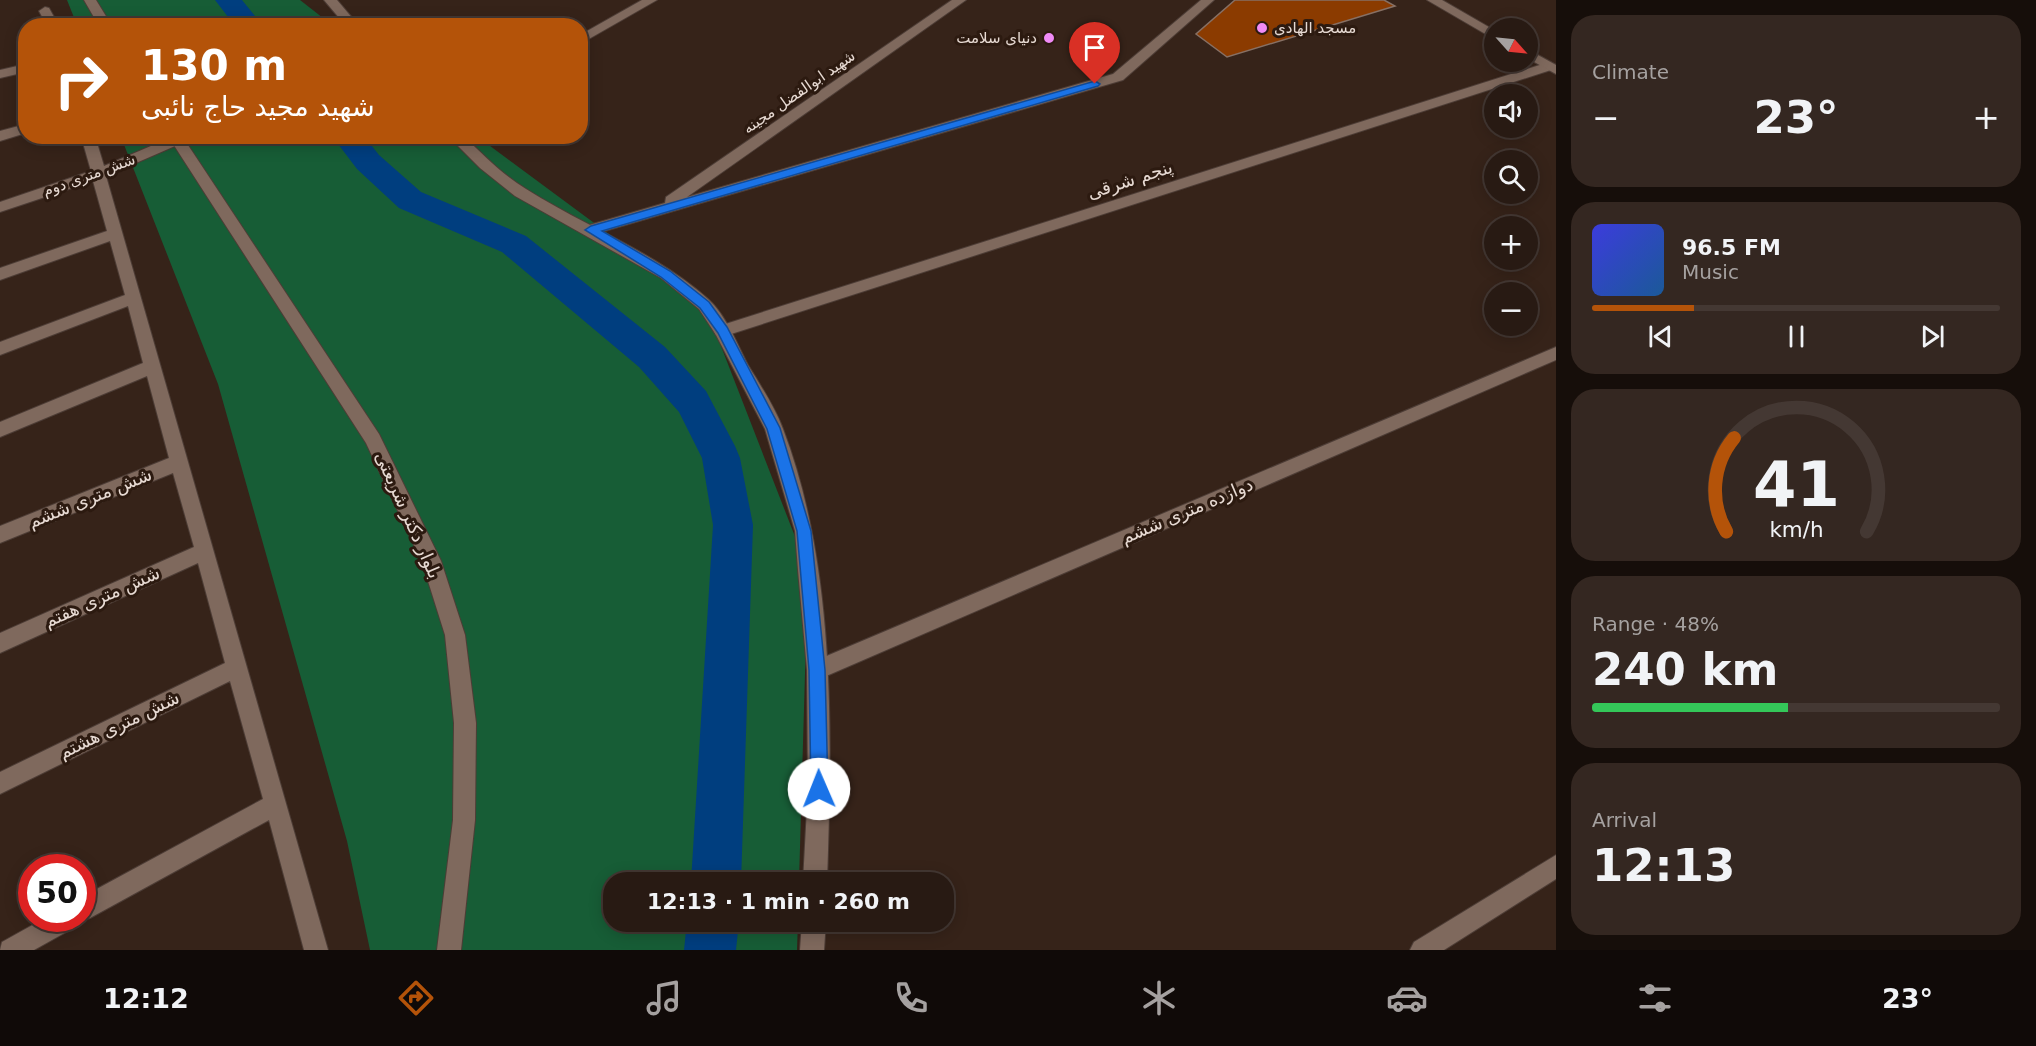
<!DOCTYPE html>
<meta charset="utf-8">
<style>
:root{--surface:#281a13;--page:#342721;--text:#f1f3f6;--muted:#a5a1a0;--line:#443833;--accent:#b45309}
body{margin:0;font-family:"DejaVu Sans","Noto Sans Arabic",sans-serif;background:var(--page);color:var(--text);height:100vh;display:flex;flex-direction:column;font-size:22px;white-space:nowrap}
*{box-sizing:border-box;margin:0}
p{font-size:20px;color:var(--muted)}
.icon{flex:none;width:33px;height:33px;fill:none;stroke:currentColor;stroke-width:2;stroke-linecap:round;stroke-linejoin:round}
.map{position:relative;flex:1;overflow:hidden}
.panel{display:flex;flex-direction:column;gap:15px;padding:15px;background:#160e0a;width:480px}
.panel>*{flex:none}
.hud{position:absolute;left:18px;top:18px;width:570px;height:126px;border-radius:24px;box-shadow:0 3px 15px #0003,0 0 0 2px var(--line);background:#b45309;color:#fff;overflow:hidden}
.needle{width:39px;rotate:117deg}
.buttons{position:absolute;left:1484px;top:18px;display:grid;gap:12px}
.buttons a{display:grid;place-items:center;width:54px;height:54px;border-radius:50%;background:var(--surface);box-shadow:0 3px 15px #0003,0 0 0 2px var(--line);font-size:30px}
.speed{position:absolute;left:18px;top:854px;display:flex;gap:12px;font-size:30px;font-weight:700;text-align:center}
.speed>*{display:grid;place-content:center;width:78px;height:78px;border-radius:50%;background:var(--surface);box-shadow:0 3px 15px #0003,0 0 0 2px var(--line);line-height:1}
.speed .limit{border:9px solid #d22;background:#fff;color:#111}
.pin{position:absolute;display:grid;place-items:center;width:51px;height:51px;color:#fff;margin:-62px -26px;border-radius:50% 50% 50% 0;rotate:-45deg;box-shadow:0 0 6px #0007}
.pin .icon{rotate:45deg}
.me{position:absolute;width:66px;margin:-33px;rotate:359deg;stroke-linejoin:round;filter:drop-shadow(0 0 4px #0008)}
.turn{display:flex;align-items:center;gap:21px;height:126px;padding:0 24px;font-size:27px}
.turn .icon{width:78px;height:78px;stroke-width:2.5}
.turn b{display:block;font-size:42px;line-height:51px}
.big{font-size:45px;font-weight:800;line-height:1.1}
.panel .card{flex:1;display:flex;flex-direction:column;justify-content:center;gap:9px;min-width:0;padding:0 21px;border-radius:24px;background:var(--page)}
.panel .dial{align-items:center;gap:0}
.dial svg{height:156px;overflow:visible;fill:none;stroke:var(--line);stroke-width:7;stroke-linecap:round;text-anchor:middle}
.dial text{fill:var(--text);stroke:none}
.song{display:flex;align-items:center;gap:18px}
.cover{width:72px;height:72px;border-radius:9px;background:linear-gradient(135deg,hsl(240 70% 55%),hsl(210 70% 35%))}
.played{height:6px;border-radius:3px;background:linear-gradient(90deg,var(--accent) 25%,var(--line) 25%)}
.keys{display:flex;justify-content:space-around;direction:ltr}
.heat{display:flex;justify-content:space-between;align-items:center;font-size:33px;direction:ltr}
.charge{height:9px;border-radius:4px;background:linear-gradient(90deg,#34c759 48%,var(--line) 0)}
.trip{position:absolute;left:603px;top:872px;width:351px;height:60px;border-radius:24px;background:var(--surface);box-shadow:0 3px 15px #0003,0 0 0 2px var(--line);font-weight:800;line-height:60px;text-align:center}
.tabs{display:flex;height:96px;justify-content:space-around;align-items:center;background:#100a08;color:var(--muted)}
.tabs .icon{width:42px;height:42px}
.tabs .selected{color:var(--accent)}
.tabs b{font-size:27px;color:var(--text)}
main{display:flex;flex:1;min-height:0}
.map>svg:first-child{display:block}
.green{fill:#175d36}
.lines{fill:none;stroke-linecap:round;stroke-linejoin:round}
.canal{fill:#003e7f;fill-rule:evenodd}
.building{fill:#8b3b00;stroke:#877064;stroke-width:1.5}
.minor-casing{stroke:#4d3d36;stroke-width:2}
.tertiary-casing{stroke:#4d3d36;stroke-width:2}
.secondary-casing{stroke:#4d3d36;stroke-width:2}
.minor{fill:#7f695d;fill-rule:evenodd}
.tertiary{fill:#7f695d;fill-rule:evenodd}
.secondary{fill:#7f695d;fill-rule:evenodd}
.route{fill:#1a73e8;stroke:#114b97;stroke-width:1.5}
.poi-dot{fill:#f08bf6;stroke:#2c1a10;stroke-width:2}
.labels{text-anchor:middle;stroke-width:6;stroke-linejoin:round;paint-order:stroke}
.far-poi-label{font-size:15px;fill:#e7dad3;stroke:#2c1a10;text-anchor:start}
.far-street-label{font-size:15px;fill:#e7dad3;stroke:#2c1a10}
.street-label{font-size:18px;fill:#e7dad3;stroke:#2c1a10}
</style>
<main>
<div class="map">
<svg width="1556" height="950" viewBox="0 0 1556 950">
<rect width="100%" height="100%" fill="#362319"/>
<path class="green" d="M67,0h233l32,25h-255z
M121,137h357l227,168 103,265 -9,312h-185v39h184l-1,29h-427l-23,-109 -129,-457z"/>
<g class="lines">
<path class="canal" d="M215,0h27l21,26h-28z
M332,136h32l15,19 42,37 105,44 139,111 41,44 29,55 5,12 13,67 -12,357h-50l22,-357 -11,-67 -23,-46 -40,-45 -137,-115 -103,-44 -42,-39z
M687,921h52l-3,29h-52z"/>
</g>
<path class="building" d="M1235,0h149l11,6 -168,51 -31,-23z"/>
<g class="lines">
<g class="minor-casing">
<path id="minor" d="M642,0h15l-77,44v-9z
M952,0h14l-279,197 426,-123 88,-74h13l-91,80 -532,155 -5,-1 -2,-4 2,-4 79,-23 1,-6z
M45,7l4,1 10,18h-12l-8,-15z
M1549,62l6,4 -1,3 -826,266 -6,2 -6,-2 -2,-4 2,-4z
M26,64v8l-26,6v-8z
M26,124v9l-26,8v-10z
M81,136h14l9,30 68,-29 9,-1 3,4 -2,3 -76,33 222,774h-24l-35,-130 -179,98 -10,3 -3,5 -43,24h-34l2,-8 43,-24h37v-21l181,-98 -33,-118 -230,113v-22l225,-109 -27,-100 -198,90v-20l194,-86 -21,-74 -173,70v-17l169,-68 -22,-82 -147,61v-15l143,-59 -15,-57 -128,49v-13l125,-47 -15,-54 -110,39v-12l107,-37 -14,-50 -93,31v-10l91,-31z
M1556,347v13l-732,317 -7,3 -7,-3 -3,-7 3,-7z
M1556,855v24l-112,71h-34l4,-8z"/>
</g>
<g class="tertiary-casing">
<path id="tertiary" d="M1427,0h15l52,30v9z
M1527,49l29,16v9l-29,-16z"/>
</g>
<g class="secondary-casing">
<path id="secondary" d="M84,0h12l16,26h-13z
M324,0h13l22,26h-13z
M168,136h14l197,298 62,127 24,74 11,88 -1,97 -14,130h-24l16,-130 1,-97 -9,-88 -23,-73 -56,-119z
M448,136h16c19,19 39,39 62,53 60,38 129,63 182,110 18,16 29,45 40,66 12,20 27,42 35,64 53,139 49,306 44,453h-24l5,-93 -1,-119 -9,-100 -3,-39 -30,-102 -49,-94 -17,-26 -38,-31 -146,-82 -35,-28z
M802,921h24l-2,29h-24z"/>
</g>
<use href="#minor" class="minor"/>
<use href="#tertiary" class="tertiary"/>
<use href="#secondary" class="secondary"/>
</g>
<path class="route" d="M1095,81l5,3 -2,2 -496,145 68,40 39,31 18,25 53,101 31,103 14,139 3,119 -3,6 -6,3 -6,-3 -2,-6 -2,-119 -12,-139 -30,-102 -49,-96 -18,-25 -39,-31 -76,-47 6,-4z"/>
<g class="poi-dot">
<circle cx="1262" cy="28" r="6"/>
<circle cx="1049" cy="38" r="6"/>
</g>
<g class="labels">
<g class="far-poi-label">
<text x="1274" y="33">مسجد الهادی</text>
<text x="1037" y="43" text-anchor="end">دنیای سلامت</text>
</g>
<g class="far-street-label">
<text transform="translate(799 92) rotate(-35)" y="5">شهید ابوالفضل مجینه</text>
<text transform="translate(89 175) rotate(-20)" y="5">شش متری دوم</text>
</g>
<g class="street-label">
<text transform="translate(1130 180) rotate(-18)" y="6">پنجم شرقی</text>
<text transform="translate(90 498) rotate(-22)" y="6">شش متری ششم</text>
<text transform="translate(1187 511) rotate(-23)" y="6">دوازده متری ششم</text>
<text transform="translate(408 515) rotate(66)" y="6">بلوار دکتر شریعتی</text>
<text transform="translate(102 597) rotate(-24)" y="6">شش متری هفتم</text>
<text transform="translate(119 725) rotate(-26)" y="6">شش متری هشتم</text>
</g>
</g>
</svg>
<div class="buttons">
<a><svg class="needle" viewBox="-14 -14 28 28"><path d="M0-13l5 13h-10z" fill="#e53935"/><path d="M0 13l5-13h-10z" fill="#a5a1a0"/></svg></a>
<a><svg class="icon" aria-label="sound" viewBox="0 0 24 24"><path d="M4 9h4l5-4v14l-5-4H4zM17 9q2 3 0 6"/></svg></a>
<a><svg class="icon" aria-label="search" viewBox="0 0 24 24"><circle cx="10" cy="10" r="6"/><path d="M15 15l6 6"/></svg></a>
<a>+</a>
<a>−</a>
</div>
<div class="speed"><div class="limit">50</div></div>
<div class="pin" style="left:1095px;top:84px;background:#d93025"><svg class="icon" aria-label="arrive" viewBox="0 0 24 24"><path d="M6 21V4h12l-3 4 3 4H6"/></svg></div>
<svg class="me" style="left:819px;top:789px" viewBox="-20 -20 40 40"><circle r="19" fill="#fff"/><path d="M0-13L10 11 0 6-10 11z" fill="#1a73e8"/></svg>
<div class="trip">12:13 · 1 min · 260 m</div>
<div class="hud">
<div class="turn"><svg class="icon" aria-label="right" viewBox="0 0 24 24"><path d="M7 20v-9h11M14 6l5 5-5 5"/></svg><div><b>130 m</b>شهید مجید حاج نائبی</div></div>
</div>
</div>
<section class="panel">
<div class="card"><p>Climate</p>
<div class="heat"><a>−</a><b class="big">23°</b><a>+</a></div>
</div>
<div class="card">
<div class="song"><i class="cover"></i><div><b>96.5 FM</b><p>Music</p></div></div>
<div class="played"></div>
<div class="keys"><svg class="icon" aria-label="previous" viewBox="0 0 24 24"><path d="M18 5L8 12l10 7zM5 5v14"/></svg><svg class="icon" aria-label="pause" viewBox="0 0 24 24"><path d="M8 5v14M16 5v14"/></svg><svg class="icon" aria-label="next" viewBox="0 0 24 24"><path d="M6 5l10 7-10 7zM19 5v14"/></svg></div>
</div>
<div class="card dial"><svg viewBox="0 0 100 80">
<path d="M14 69A42 42 0 1 1 86 69"/>
<path d="M14 69A42 42 0 0 1 18 21" stroke="#b45309"/>
<text x="50" y="56" font-size="32" font-weight="700">41</text>
<text x="50" y="72" font-size="11">km/h</text>
</svg></div>
<div class="card"><p>Range · 48%</p><b class="big">240 km</b><div class="charge"></div></div>
<div class="card"><p>Arrival</p><b class="big">12:13</b></div>
</section>
</main>
<nav class="tabs">
<b>12:12</b>
<svg class="icon selected" aria-label="directions" viewBox="0 0 24 24"><path d="M12 3l9 9-9 9-9-9zM9 14v-3h6M13 9l2 2-2 2"/></svg>
<svg class="icon" aria-label="music" viewBox="0 0 24 24"><path d="M9 18V5l10-2v13"/><circle cx="6" cy="18" r="3"/><circle cx="16" cy="16" r="3"/></svg>
<svg class="icon" aria-label="phone" viewBox="0 0 24 24"><path d="M5 4h4l2 5-3 2q2 4 5 5l2-3 5 2v4C11 20 4 13 5 4z"/></svg>
<svg class="icon" aria-label="climate" viewBox="0 0 24 24"><path d="M12 3v18M4 7l16 10M4 17L20 7"/></svg>
<svg class="icon" aria-label="car" viewBox="0 0 24 24"><path d="M5 17H2v-5l4-1 3-4h7l3 4 3 1v5h-3M9 17h6M6 11h13"/><circle cx="7" cy="17" r="2"/><circle cx="17" cy="17" r="2"/></svg>
<svg class="icon" aria-label="filters" viewBox="0 0 24 24"><path d="M4 7h16M4 17h16"/><circle cx="9" cy="7" r="2"/><circle cx="15" cy="17" r="2"/></svg>
<b>23°</b>
</nav>
